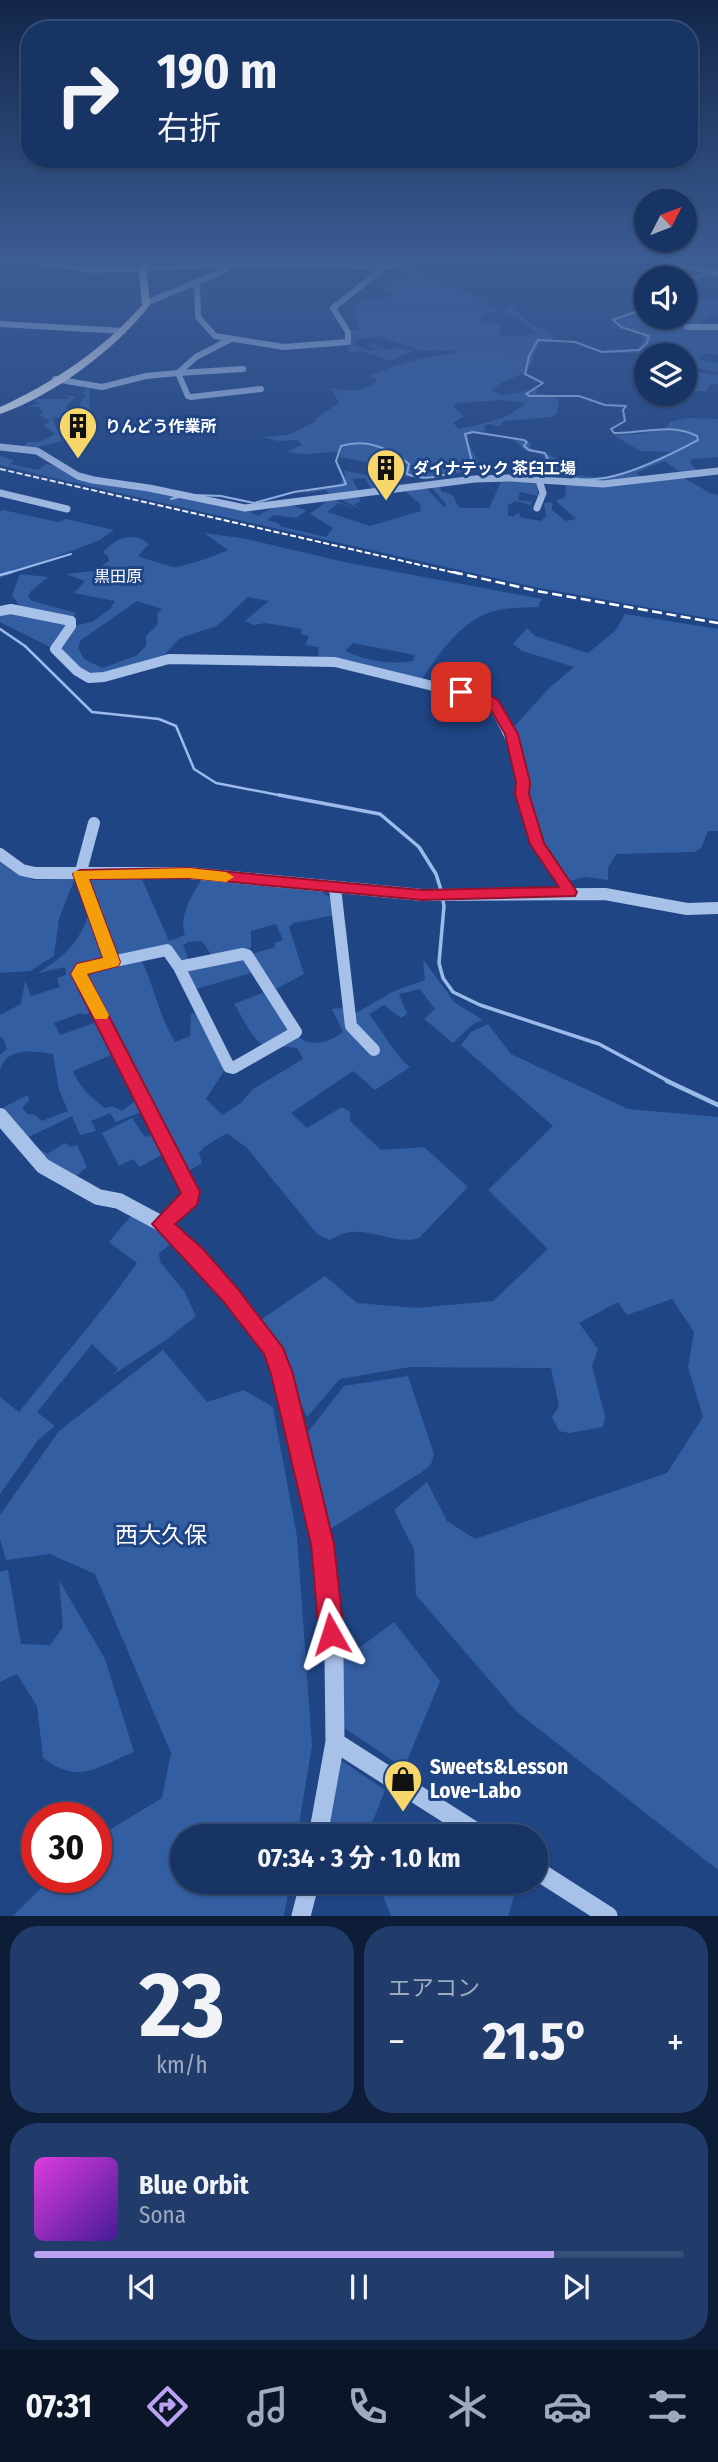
<!DOCTYPE html>
<html lang="ja">
<meta charset="utf-8">
<style>
:root{--surface:#183464;--page:#213c6a;--text:#f1f3f6;--muted:#9faabf;--line:#364f78;--accent:#bca0f2}
body{margin:0;font-family:"Fira Sans Condensed","Noto Sans JP",sans-serif;background:var(--page);color:var(--text);height:100vh;display:flex;flex-direction:column;font-size:26px;white-space:nowrap}
*{box-sizing:border-box;margin:0}
p{font-size:23px;color:var(--muted)}
.icon{flex:none;width:38px;height:38px;fill:none;stroke:currentColor;stroke-width:2;stroke-linecap:round;stroke-linejoin:round}
.map{position:relative;height:1916px;overflow:hidden}
.side{display:flex;flex-direction:column;gap:10px;padding:10px;background:#0d1d37;flex:1}
.side>*{flex:none}
.top-card{position:absolute;left:21px;top:21px;width:677px;height:147px;border-radius:28px;box-shadow:0 2px 5px #0004,0 0 0 2px var(--line);background:#183464;color:var(--text);overflow:hidden}
.needle{width:46px;rotate:48deg}
.tools{position:absolute;left:634px;top:189px;display:grid;gap:14px}
.tools a{display:grid;place-items:center;width:63px;height:63px;border-radius:50%;background:var(--surface);box-shadow:0 2px 5px #0004,0 0 0 2px var(--line);font-size:35px}
.speed{position:absolute;left:21px;top:1802px;display:flex;gap:14px;font-size:35px;font-weight:700;text-align:center}
.speed>*{display:grid;place-content:center;width:91px;height:91px;border-radius:50%;background:var(--surface);box-shadow:0 2px 5px #0004,0 0 0 2px var(--line);line-height:1}
.speed .limit{border:10px solid #d22;background:#fff;color:#111}
.pin{position:absolute;display:grid;place-items:center;width:60px;height:60px;color:#fff;margin:-30px;border-radius:14px;box-shadow:0 4px 10px #0006}
.me{position:absolute;width:77px;margin:-38px;rotate:354deg;stroke-linejoin:round;filter:drop-shadow(0 0 5px #0008)}
.turn{display:flex;align-items:center;gap:24px;height:147px;padding:0 21px;font-size:32px}
.turn .icon{width:91px;height:91px;stroke-width:2.5}
.turn b{display:block;font-size:49px;line-height:60px}
.big{font-size:52px;font-weight:700;line-height:1.1}
.side .tile{flex:1;display:flex;flex-direction:column;justify-content:center;gap:10px;min-width:0;padding:0 24px;border-radius:28px;background:var(--page)}
.side .dial{align-items:center;gap:0}
.dial b{font-size:91px;line-height:1}
.song{display:flex;align-items:center;gap:21px}
.cover{width:84px;height:84px;border-radius:10px;background:linear-gradient(135deg,hsl(300 70% 55%),hsl(260 70% 35%))}
.played{height:7px;border-radius:4px;background:linear-gradient(90deg,var(--accent) 80%,var(--line) 80%)}
.keys{display:flex;justify-content:space-around;direction:ltr}
.heat{display:flex;justify-content:space-between;align-items:center;font-size:38px;direction:ltr}
.side .tiles{flex:1;display:grid;gap:10px;grid-template-columns:1fr 1fr}
.tile:last-child{grid-column:span 2}
.trip{position:absolute;left:170px;top:1824px;width:378px;height:70px;border-radius:35px;background:var(--surface);box-shadow:0 2px 5px #0004,0 0 0 2px var(--line);font-weight:700;line-height:70px;text-align:center}
.tab-bar{display:flex;height:112px;justify-content:space-around;align-items:center;background:#0a1528;color:var(--muted)}
.tab-bar .icon{width:49px;height:49px}
.tab-bar .current{color:var(--accent)}
.tab-bar b{font-size:32px;color:var(--text)}
.map>svg:first-child{display:block}
.green{fill:#345ea2;fill-rule:evenodd}
.lines{fill:none;stroke-linecap:round;stroke-linejoin:round}
.stream-far3{stroke:#9cbbeb;stroke-width:2}
.stream-far2{stroke:#9cbbeb;stroke-width:2.5}
.stream-far1{stroke:#9cbbeb;stroke-width:3.5}
.stream{stroke:#9cbbeb;stroke-width:4.5}
.minor-far5{stroke:#a8c1e9;stroke-width:6}
.minor-far4{stroke:#a8c1e9;stroke-width:7}
.minor-far3{stroke:#a8c1e9;stroke-width:10}
.minor-far2{stroke:#a8c1e9;stroke-width:12}
.minor-far1{stroke:#a8c1e9;stroke-width:16}
.minor{stroke:#a8c1e9;stroke-width:19}
.major{fill:#ecf1fe;fill-rule:evenodd}
.rail-far1{stroke:#fff;stroke-width:2;stroke-dasharray:6 2.5;stroke-linecap:butt}
.rail{stroke:#fff;stroke-width:2.5;stroke-dasharray:10 4.5;stroke-linecap:butt}
.route{fill:#e11d48;stroke:#92132f;stroke-width:2}
.slow{fill:#f59e0b}
.labels{text-anchor:middle;stroke-width:6;stroke-linejoin:round;paint-order:stroke}
.far-poi-label{font-size:16px;font-weight:bold;fill:#fff;stroke:#204585;text-anchor:start}
.far-neighbourhood-label{font-size:16px;fill:#fff;stroke:#204585}
.near-poi-label{font-size:21px;font-weight:bold;fill:#fff;stroke:#204585;text-anchor:start}
.near-neighbourhood-label{font-size:23px;fill:#fff;stroke:#204585}
</style>
<div class="map">
<svg width="718" height="1916" viewBox="0 0 718 1916">
<rect width="100%" height="100%" fill="#204585"/>
<path class="green" d="M404,265l59,25 37,21 -18,4 -1,8 21,1 -3,12 39,-1 -22,-19 -11,-1 1,-8 6,-1 17,17 24,11v6l-14,2 -11,29 -27,12 -10,8 13,4 34,-6 -2,5h10l13,5 -2,14 -5,4 -48,4 -4,5 -12,-2 -4,3 1,4 -17,3c-1,14 8,19 11,32 -23,12 -83,17 -102,1l28,1 1,-3 -3,-2 -24,2 -39,-8 1,-4c-17,-3 -37,5 -53,-2l14,-6 -4,-5 -19,1 -16,-4 25,-2 27,-13 1,-4 23,-15 -8,-15 24,3 21,-8v-5l-7,-2c28,-12 57,-21 87,-22l-2,-3 -35,-1 -40,-14 -24,4 -2,5 18,6 8,-3 -8,-1 1,-3 19,6 10,-3 -1,2 14,1 -24,11 -30,-10 -12,2 3,-22 9,-2 -7,-19 8,-10h21l11,-5 -10,-10 28,-10 -21,-6zM503,400l23,3c-19,17 -42,20 -67,26l-6,-6 11,-7 -11,-9 4,-4z
M688,295l30,5v15h-7l-13,9 20,3v28l-12,-2 -8,6 20,4v9l-34,-7v-10l-49,1 8,-2 12,-9 -12,8h-32l-3,-3 28,-1 7,-8 -2,-6 -32,-16 37,-11v9h38v-20z
M696,372l22,3v9h-8l-3,7h-23v-17z
M87,387h3l-1,26 -37,5 10,23 -28,7 -11,-1 5,-5h12l15,-8 -11,-8 6,-6 -12,-5 5,-2 -4,-6h-11l10,-4 -4,-4h34l1,-1 -8,-3 15,1 -11,12 12,1 9,-15 -3,-1z
M689,418l29,1v38l-26,2 -2,4 8,8 -16,2 -18,-12 -28,12 6,5c-30,3 -70,10 -94,-12l-10,2v4l5,4h13v3l-17,-1 -9,-12 16,-3 -3,-8 -17,-4 -13,-12h9l9,4 -1,5c13,5 25,8 35,16l-7,4 3,2c45,17 69,0 110,-18l-31,-1 -26,-16 25,-1 28,-7 3,-5z
M0,456l14,4 -4,4 28,6 8,-6 171,42 30,4 11,6c16,-10 31,-15 48,-5l-10,7 -23,-3 -6,5 13,4 -1,2 47,11 7,-9 -23,-14 21,-16 27,12 -20,-7 -11,9 43,14 51,-15 -1,-7 -15,-13 -47,5 3,6 -7,2 6,5 -26,-13 92,-8 19,20 1,-4 -15,-17 8,-1 3,6c15,2 11,8 18,16h29l12,-26h36l1,14 -18,-4 -2,8 14,2 -2,3 -14,-4 -8,4v10l5,2 6,-5 1,5 21,4 5,-5 -2,-13 5,-1 3,1v7l14,11 10,-2 -18,-16 -1,-3 8,-2 1,-15 57,2 61,-7 26,15 8,2v125l-184,-33 -476,-108 -58,-14z
M344,471c18,2 37,7 54,15l-27,3 -6,-11 -13,1 6,11 -28,4 -5,-4 -19,3 -1,-3 35,-6 5,-8z
M3,510l55,12 8,-3 48,11 -14,10 -100,38v-66z
M204,533l43,6 97,23 198,37 -4,8c-16,1 -35,0 -50,6 -27,9 -51,43 -66,66l-103,-20 -1,-12 -13,-2 4,-9 -8,-2 1,-5 -37,-6 -11,2 -9,-4 24,-20 -21,-4 -31,29 -37,12 -18,19 -64,18 -9,1 -30,-25 15,-25 18,-4 18,-13 5,-8 -41,-8 11,-12 -19,-7 28,-3 15,-10 -1,-5 -5,-3c12,-16 31,-21 46,-9l-11,12c4,2 33,11 37,11 8,0 46,-13 53,-17zM137,601l25,8 -5,5 1,10 -12,12v10l-10,10 -34,12 -18,-9 -6,-11 3,-8zM353,643l62,12 -2,6c-23,4 -46,0 -68,-10z
M20,574l28,3 -18,15 -2,5 4,4 44,12 -24,35 -52,-26v-9l19,-8 -7,-10z
M625,614l93,15v202h-10l-7,17 -7,4 -78,2 -8,14v12l-23,-3 -18,5 -26,-38 -16,-50 2,-12 -14,-54 36,-40 25,-21 -52,-16 -9,-7 14,-16 8,8 53,17 28,-23z
M0,862l33,18 42,-2 -16,41 -5,37 -24,15 -30,2z
M141,877l28,64 16,-6c-7,-21 8,-40 18,-58l114,12 14,9 3,17 -40,8 -5,4 15,47 -28,15 -25,-35 24,-7v-4l8,-3 -7,-16 -25,7v17l-39,8 -10,-15 -14,1 -5,3 6,16 -7,1 -12,-16 -51,10 -5,-2 -26,-73 2,-3z
M88,915l15,41 -21,8 12,47 -9,4 -4,-2 -27,10 6,12 40,-14 16,32 -43,18c7,17 17,26 32,37l7,-2 10,5 16,-12 6,12 -28,11 -6,-9 -19,8 5,10 -16,4 -8,-19 -45,22 -13,-18 -12,-12 26,-13 1,6 -7,6 5,7 8,1 7,6 26,-10 -9,-21 -6,-36c-19,-3 -46,-8 -53,16v-15l7,-6 -4,-11 -3,-1v-22l21,-11 4,-23 6,15 29,-9 -3,-9 9,-3 -1,-8 -27,6c25,-16 41,-29 50,-58z
M141,959c13,27 18,57 34,83l15,-6 1,-22 4,-1 29,58 -18,28 16,16 19,-12 12,-14 50,-30 -6,-11c-10,-2 -18,-1 -28,-1 -15,-1 -27,-32 -35,-43l31,-12c22,32 36,70 78,40l-11,-23 12,-1 12,5 38,-22 31,-11 -2,-21 32,44 28,17 -10,4 -20,19 -29,-24 11,-10 -15,-20 -21,5 8,20 -6,4 -17,-13 -15,9c15,19 23,38 41,53l-35,23 -22,-19 -62,42 16,15 35,-21 8,5v9l31,29 43,-3 44,40 -49,51c-17,7 -47,-8 -68,-6 -8,1 -15,5 -22,8l-12,-6 -70,-86 -20,-15 -23,14 -5,6 3,10 -14,8 -103,-198z
M243,960l8,13 -55,16 -8,-16 3,-5z
M488,1024l23,30 117,55 90,8v753l-202,-159 -100,-116 -2,-46 -20,-39 33,-28 20,39 28,18 192,-66 36,-56 -15,-50 6,-35 -22,-33 -45,16 -9,-13 -39,21 19,26 -6,17 13,50 -2,11 -34,6 -10,-2 -7,-14 7,-11 -8,-38 -141,-1 -70,12 -33,38 -45,-98 63,-43 32,27 60,5 76,-7 55,-52 -60,-59 65,-64 -92,-81 10,-13z
M132,1118l13,19 8,-2 10,19 -23,13 -7,-8 -14,7 -17,-33z
M65,1143l6,4 6,-2 10,22 -13,11 -39,-28 3,-2 9,6z
M134,1212l39,30 -14,11 1,9 24,29 12,25 -30,24 -55,36 7,-7 -26,-25 -55,68 18,14 -17,14 -38,54v-97l19,15 90,-111 28,-38 -28,-21z
M163,1350l44,52 37,-12 29,17 24,130 15,209 -15,90h-115v45h108l-6,35h-271l38,-38h45v-40l66,-40 9,-45 -76,-179 -45,-20 -44,6 -6,-21v-24l59,-84z
M408,1376l26,78 -3,10 -9,8 -95,59 -23,-94 40,-51z
M8,1570l13,74 29,1 13,-18 -4,-47 46,79 29,93c-38,15 -54,33 -91,6l-6,-52 -20,-32 -17,8v-110z
M394,1622l46,59 -36,87 -61,-41v-67z
M339,1759l46,31 -18,46h-24l-17,-12z
M377,1881h142l-11,35h-117z"/>
<g class="lines">
<path class="stream-far3" d="M684,281l34,-11
M194,495l27,1 33,7 40,-11 49,-7 3,-1 -10,-23 5,-15c25,-8 48,2 68,18l-2,10c23,9 44,0 65,-12l-7,-28 8,-2 51,8 3,2 -3,4 5,4 16,3c23,58 119,5 153,-13l-1,-4c-27,-14 -54,-2 -83,-3l-3,-4 14,-8 -2,-11 3,-4 -21,-1 -26,-9h-49l-4,-2 17,-11 -18,-9 4,-18 9,-16 37,2 27,10 37,-2 8,-7 2,-7 -28,-9 -8,-7 33,-12
M171,499l8,-2
M5,574l66,-20"/>
<path class="stream-far2" d="M0,575l11,-3
M0,629l25,17 67,66 67,7 17,7 18,43 22,14 73,14"/>
<path class="stream-far1" d="M279,795l101,19 39,33 17,27 5,16 3,16 -5,57 4,15 10,14 27,13 119,39 71,38"/>
<path class="stream" d="M667,1081l51,24"/>
<path class="minor-far5" d="M36,262l58,8 50,-1
M676,262l42,12
M144,268l122,-4 119,3 21,-5
M197,282l1,35 17,19 69,11 64,-5v-10l-15,-24 52,-41
M146,303l80,-33
M0,324l123,7
M687,327h31
M243,369l-65,4 10,23 3,1 70,-8
M55,379l47,8 44,-11 32,-3 18,-16 35,-18"/>
<path class="minor-far4" d="M0,447l37,4 41,25 15,4 56,8 96,20 230,-29 35,-1 93,6 115,-13
M0,493l67,16
M537,508l6,-15 -4,-13"/>
<path class="minor-far3" d="M0,611l11,-2 60,12v5l-16,23 22,22 12,7 15,-1 65,-18 166,3 155,38c23,39 28,52 33,97"/>
<path class="minor-far2" d="M522,795l15,49 33,48
M94,823l-14,52 32,87
M0,854l22,16 13,3h154l233,22 183,-1 82,15 31,-1
M335,888l16,138 23,24
M243,954l4,1 49,77 -63,36 -4,-1 -50,-100z
M135,1082l-56,-108 4,-6 84,-18 12,17"/>
<path class="minor-far1" d="M134,1081l57,111 -1,7 -28,25
M0,1116l43,50 55,31 21,4 43,23 34,32 76,92 10,26 18,74"/>
<path class="minor" d="M299,1447l24,97 11,113 1,85 -17,94
M335,1742l147,94
M536,1870l72,46
M301,1916l9,-35"/>
<path class="major" d="M138,262h8l4,43c-34,44 -97,91 -150,109v-7c53,-24 104,-58 142,-102z"/>
<path class="rail-far1" d="M0,469l460,105"/>
<path class="rail" d="M453,572l84,19 181,32"/>
</g>
<linearGradient id="sky" x2="0" y2="1"><stop stop-color="#122649"/><stop offset="0.49" stop-color="#3c5c94"/><stop offset="1" stop-color="#3c5c94" stop-opacity="0"/></linearGradient>
<rect width="718" height="531" fill="url(#sky)"/>
<path class="route" d="M461,689l28,6 9,5 20,34 12,48 -1,12 15,49 33,49 -2,4 -153,4 -233,-22 -100,1 31,83 -2,4 -31,8 113,218 -3,13 -22,19 28,25 34,39 46,60 10,26 41,170 10,90 -4,9 -9,4 -8,-4 -4,-9 -8,-90 -40,-170 -7,-20 -41,-53 -71,-77 29,-31 -110,-219 6,-10 26,-6 -30,-84 7,-4 109,-2 233,22 137,-3 -29,-43 -15,-50 1,-12 -11,-48 -17,-29 -31,-10v-5z"/>
<path class="slow" d="M189,868l37,4 8,5 -8,5 -37,-4 -100,1 31,83 -2,4 -31,8 22,41 -2,4h-12l-24,-45 6,-10 26,-6 -30,-84 2,-3z"/>
<defs>
<g id="building-pin" transform="scale(2.0125)"><path d="M0 17L-7.5 6A9.5 9.5 0 1 1 7.5 6Z" fill="#f7d769" stroke="#204585"/><path d="M-4-6H4V6H1V3H-1V6H-4ZM-2.5-4.3h1.7v1.8h-1.7ZM.8-4.3h1.7v1.8H.8ZM-2.5-1h1.7V.8h-1.7ZM.8-1h1.7V.8H.8Z" fill="#111"/></g>
<g id="shop-pin" transform="scale(2.0125)"><path d="M0 17L-7.5 6A9.5 9.5 0 1 1 7.5 6Z" fill="#f7d769" stroke="#204585"/><path d="M-5-2.5h2.3a2.7 3.5 0 0 1 5.4 0H5L5.5 6h-11ZM-1.5-2.5h3a1.5 2.3 0 0 0-3 0Z" fill="#111"/></g>
</defs>
<g fill-rule="evenodd">
<use href="#building-pin" x="78" y="426"/>
<use href="#building-pin" x="386" y="468"/>
<use href="#shop-pin" x="403" y="1779"/>
</g>
<g class="labels">
<g class="far-poi-label">
<text x="105" y="432">りんどう作業所</text>
<text x="413" y="474">ダイナテック 茶臼工場</text>
</g>
<g class="far-neighbourhood-label">
<text x="118" y="582">黒田原</text>
</g>
<g class="near-poi-label">
<text x="430" y="1774">Sweets&amp;Lesson<tspan x="430" dy="24">Love-Labo</tspan></text>
</g>
<g class="near-neighbourhood-label">
<text x="161" y="1543">西大久保</text>
</g>
</g>
</svg>
<div class="tools">
<a><svg class="needle" viewBox="-14 -14 28 28"><path d="M0-13l5 13h-10z" fill="#e53935"/><path d="M0 13l5-13h-10z" fill="#9faabf"/></svg></a>
<a><svg class="icon" aria-label="sound" viewBox="0 0 24 24"><path d="M4 9h4l5-4v14l-5-4H4zM17 9q2 3 0 6"/></svg></a>
<a><svg class="icon" aria-label="layers" viewBox="0 0 24 24"><path d="M12 4l9 5-9 5-9-5zM3 14l9 5 9-5"/></svg></a>
</div>
<div class="speed"><div class="limit">30</div></div>
<div class="pin" style="left:461px;top:692px;background:#d93025"><svg class="icon" aria-label="arrive" viewBox="0 0 24 24"><path d="M6 21V4h12l-3 4 3 4H6"/></svg></div>
<svg class="me" style="left:331px;top:1634px" viewBox="-20 -20 40 40"><path d="M0-17L14 15 0 8-14 15z" fill="#e11d48" stroke="#fff" stroke-width="4"/></svg>
<div class="trip">07:34 · 3 分 · 1.0 km</div>
<div class="top-card">
<div class="turn"><svg class="icon" aria-label="right" viewBox="0 0 24 24"><path d="M7 20v-9h11M14 6l5 5-5 5"/></svg><div><b>190 m</b>右折</div></div>
</div>
</div>
<section class="side">
<div class="tiles">
<div class="tile dial"><b>23</b><p>km/h</p></div>
<div class="tile"><p>エアコン</p>
<div class="heat"><a>−</a><b class="big">21.5°</b><a>+</a></div>
</div>
<div class="tile">
<div class="song"><i class="cover"></i><div><b>Blue Orbit</b><p>Sona</p></div></div>
<div class="played"></div>
<div class="keys"><svg class="icon" aria-label="previous" viewBox="0 0 24 24"><path d="M18 5L8 12l10 7zM5 5v14"/></svg><svg class="icon" aria-label="pause" viewBox="0 0 24 24"><path d="M8 5v14M16 5v14"/></svg><svg class="icon" aria-label="next" viewBox="0 0 24 24"><path d="M6 5l10 7-10 7zM19 5v14"/></svg></div>
</div>
</div>
</section>
<nav class="tab-bar">
<b>07:31</b>
<svg class="icon current" aria-label="directions" viewBox="0 0 24 24"><path d="M12 3l9 9-9 9-9-9zM9 14v-3h6M13 9l2 2-2 2"/></svg>
<svg class="icon" aria-label="music" viewBox="0 0 24 24"><path d="M9 18V5l10-2v13"/><circle cx="6" cy="18" r="3"/><circle cx="16" cy="16" r="3"/></svg>
<svg class="icon" aria-label="phone" viewBox="0 0 24 24"><path d="M5 4h4l2 5-3 2q2 4 5 5l2-3 5 2v4C11 20 4 13 5 4z"/></svg>
<svg class="icon" aria-label="climate" viewBox="0 0 24 24"><path d="M12 3v18M4 7l16 10M4 17L20 7"/></svg>
<svg class="icon" aria-label="car" viewBox="0 0 24 24"><path d="M5 17H2v-5l4-1 3-4h7l3 4 3 1v5h-3M9 17h6M6 11h13"/><circle cx="7" cy="17" r="2"/><circle cx="17" cy="17" r="2"/></svg>
<svg class="icon" aria-label="filters" viewBox="0 0 24 24"><path d="M4 7h16M4 17h16"/><circle cx="9" cy="7" r="2"/><circle cx="15" cy="17" r="2"/></svg>
</nav>
